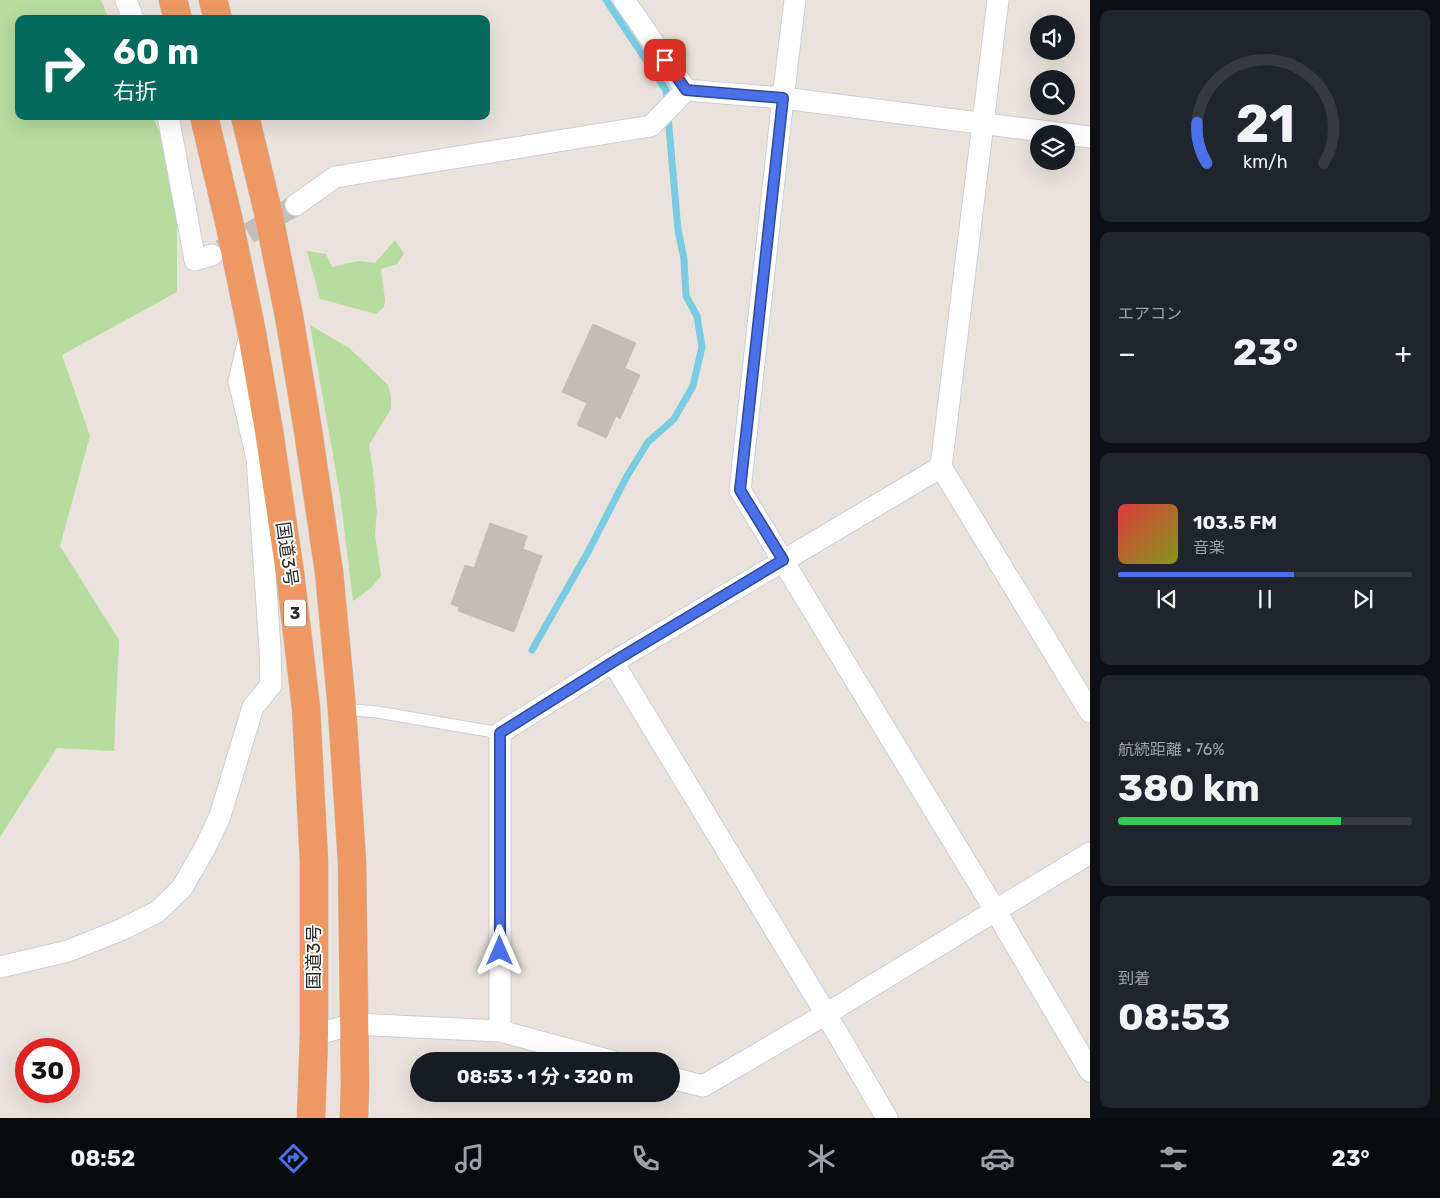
<!DOCTYPE html>
<html lang="ja">
<meta charset="utf-8">
<style>
:root{--surface:#171b24;--page:#20242c;--text:#f1f3f6;--muted:#9ea1a6;--line:#363941;--accent:#4b71e8}
body{margin:0;font-family:Rubik,"Noto Sans JP",sans-serif;background:var(--page);color:var(--text);height:100vh;display:flex;flex-direction:column;font-size:19px;white-space:nowrap}
*{box-sizing:border-box;margin:0}
p{font-size:16px;color:var(--muted)}
.icon{flex:none;width:28px;height:28px;fill:none;stroke:currentColor;stroke-width:2;stroke-linecap:round;stroke-linejoin:round}
.map{position:relative;flex:1;overflow:hidden}
.details{display:flex;flex-direction:column;gap:10px;padding:10px;background:#0d0f14;width:350px}
.details>*{flex:none}
.hud{position:absolute;left:15px;top:15px;width:475px;height:105px;border-radius:10px;box-shadow:0 5px 20px #0002;background:#00695c;color:#fff;overflow:hidden}
.tools{position:absolute;left:1030px;top:15px;display:grid;gap:10px}
.tools a{display:grid;place-items:center;width:45px;height:45px;border-radius:50%;background:var(--surface);box-shadow:0 5px 20px #0002;font-size:25px}
.speed{position:absolute;left:15px;top:1038px;display:flex;gap:10px;font-size:25px;font-weight:700;text-align:center}
.speed>*{display:grid;place-content:center;width:65px;height:65px;border-radius:50%;background:var(--surface);box-shadow:0 5px 20px #0002;line-height:1}
.speed .limit{border:8px solid #d22;background:#fff;color:#111}
.pin{position:absolute;display:grid;place-items:center;width:42px;height:42px;color:#fff;margin:-21px;border-radius:10px;box-shadow:0 2px 8px #0006}
.me{position:absolute;width:55px;margin:-28px;rotate:0deg;stroke-linejoin:round;filter:drop-shadow(0 0 4px #0008)}
.turn{display:flex;align-items:center;gap:18px;height:105px;padding:0 15px;font-size:22px}
.turn .icon{width:65px;height:65px;stroke-width:2.5}
.turn b{display:block;font-size:35px;line-height:42px}
.big{font-size:38px;font-weight:700;line-height:1.1}
.details .widget{flex:1;display:flex;flex-direction:column;justify-content:center;gap:8px;min-width:0;padding:0 18px;border-radius:10px;background:var(--page)}
.details .dial{align-items:center;gap:0}
.dial svg{height:130px;overflow:visible;fill:none;stroke:var(--line);stroke-width:7;stroke-linecap:round;text-anchor:middle}
.dial text{fill:var(--text);stroke:none}
.song{display:flex;align-items:center;gap:15px}
.cover{width:60px;height:60px;border-radius:8px;background:linear-gradient(135deg,hsl(0 70% 55%),hsl(70 70% 35%))}
.played{height:5px;border-radius:2px;background:linear-gradient(90deg,var(--accent) 60%,var(--line) 60%)}
.keys{display:flex;justify-content:space-around;direction:ltr}
.heat{display:flex;justify-content:space-between;align-items:center;font-size:28px;direction:ltr}
.charge{height:8px;border-radius:4px;background:linear-gradient(90deg,#34c759 76%,var(--line) 0)}
.trip{position:absolute;left:410px;top:1052px;width:270px;height:50px;border-radius:25px;background:var(--surface);box-shadow:0 5px 20px #0002;font-weight:700;line-height:50px;text-align:center}
.tabs{display:flex;height:80px;justify-content:space-around;align-items:center;background:#090b0e;color:var(--muted)}
.tabs .icon{width:35px;height:35px}
.tabs .current{color:var(--accent)}
.tabs b{font-size:22px;color:var(--text)}
main{display:flex;flex:1;min-height:0}
.map>svg:first-child{display:block}
.green{fill:#b6dc9e}
.lines{fill:none;stroke-linecap:round;stroke-linejoin:round}
.stream{stroke:#79cce2;stroke-width:7}
.building{fill:#c2bdb9;stroke:#c5bfb6}
.street-tunnel{stroke:#c3beb8;stroke-width:21;stroke-dasharray:21 11;stroke-linecap:butt}
.lane-casing{stroke:#cbceda;stroke-width:13}
.street-casing{stroke:#cbceda;stroke-width:23}
.highway-casing{stroke:#c3c3c3;stroke-width:29}
.lane{stroke:#fff;stroke-width:11}
.street{stroke:#fff;stroke-width:21}
.highway{stroke:#ee9863;stroke-width:28}
.route-casing{stroke:#314997;stroke-width:12}
.route{stroke:#4b71e8;stroke-width:9}
.labels{text-anchor:middle;stroke-width:4;stroke-linejoin:round;paint-order:stroke}
.shield{fill:#fff;stroke:#696969;stroke-width:1}
.shield-label{font-size:16px;font-weight:bold;fill:#292929}
.street-label{font-size:18px;fill:#292929;stroke:#fff}
</style>
<main>
<div class="map">
<svg width="1090" height="1118" viewBox="0 0 1090 1118">
<rect width="100%" height="100%" fill="#eae3dc"/>
<path class="green" d="M0,0h101l8,19h-90v97h133l25,56v120l-115,63 28,81 -30,110 59,94 -5,111 -57,-3 -57,89z
M395,240l9,14 -7,10 -16,5 4,31 -1,7 -8,7 -56,-15 -13,-48 19,3 6,13 26,-6 17,2z
M310,325l39,23 39,37 3,13v11l-22,36 4,26 4,41 -2,22 6,42 -10,12 -18,13 -13,-106z"/>
<g class="lines">
<path class="stream" d="M606,0l60,90 1,12
M532,650l56,-98 39,-76 21,-34 26,-23 19,-33 9,-39 -5,-31 -11,-20 -2,-37 -6,-29 -10,-114"/>
</g>
<path class="building" d="M593,324l43,19 -11,25 15,7 -20,44 -4,-3 -10,22 -29,-13 10,-22 -25,-11z
M490,523l37,13 -4,13 19,7 -28,76 -56,-21 1,-4 -8,-3 14,-39 9,3z"/>
<g class="lines">
<path class="street-tunnel" d="M221,250l75,-45"/>
<g class="lane-casing">
<path id="lane" d="M342,709l35,3 123,21"/>
</g>
<g class="street-casing">
<path id="street" d="M126,0l7,19
M624,0l62,90
M795,0l-12,98 -43,392 255,420 95,161
M998,0l-57,467 149,245
M686,90l97,8 282,36
M168,116l27,144 17,-5
M1066,134l24,3
M296,205l39,-28 316,-51 35,-36
M613,662l213,352 61,104
M0,967l68,-16 55,-22 34,-17 25,-24 24,-42 14,-30 33,-109 18,-22 -1,-37 -13,-190 -18,-77 11,-46
M500,1031v-298l113,-71 328,-195
M314,1035l40,-11 146,7 111,30
M671,1078l32,8 123,-72 264,-161"/>
</g>
<g class="highway-casing">
<path id="highway" d="M173,0l5,19
M213,0l5,19
M204,116l26,110 21,102 18,103 21,142 16,134 8,155v173l-3,83
M245,116l23,96 21,104 18,108 22,148 13,137 10,153 3,221 -1,35"/>
</g>
<use href="#lane" class="lane"/>
<use href="#street" class="street"/>
<use href="#highway" class="highway"/>
</g>
<g class="lines">
<g class="route-casing">
<path id="route" d="M500,951v-218l113,-71 170,-102 -43,-70 43,-392 -97,-8 -21,-30"/>
</g>
<use href="#route" class="route"/>
</g>
<g class="labels">
<rect class="shield" x="284" y="599.5" width="22" height="27" rx="4"/>
<g class="shield-label">
<text x="295" y="619">3</text>
</g>
<g class="street-label">
<text transform="translate(287 554) rotate(82)" y="6">国道3号</text>
<text transform="translate(314 957) rotate(-90)" y="6">国道3号</text>
</g>
</g>
</svg>
<div class="tools">
<a><svg class="icon" aria-label="sound" viewBox="0 0 24 24"><path d="M4 9h4l5-4v14l-5-4H4zM17 9q2 3 0 6"/></svg></a>
<a><svg class="icon" aria-label="search" viewBox="0 0 24 24"><circle cx="10" cy="10" r="6"/><path d="M15 15l6 6"/></svg></a>
<a><svg class="icon" aria-label="layers" viewBox="0 0 24 24"><path d="M12 4l9 5-9 5-9-5zM3 14l9 5 9-5"/></svg></a>
</div>
<div class="speed"><div class="limit">30</div></div>
<div class="pin" style="left:665px;top:60px;background:#d93025"><svg class="icon" aria-label="arrive" viewBox="0 0 24 24"><path d="M6 21V4h12l-3 4 3 4H6"/></svg></div>
<svg class="me" style="left:500px;top:951px" viewBox="-20 -20 40 40"><path d="M0-17L14 15 0 8-14 15z" fill="#4b71e8" stroke="#fff" stroke-width="4"/></svg>
<div class="trip">08:53 · 1 分 · 320 m</div>
<div class="hud">
<div class="turn"><svg class="icon" aria-label="right" viewBox="0 0 24 24"><path d="M7 20v-9h11M14 6l5 5-5 5"/></svg><div><b>60 m</b>右折</div></div>
</div>
</div>
<section class="details">
<div class="widget dial"><svg viewBox="0 0 100 80">
<path d="M14 69A42 42 0 1 1 86 69"/>
<path d="M14 69A42 42 0 0 1 8 44" stroke="#4b71e8"/>
<text x="50" y="56" font-size="32" font-weight="700">21</text>
<text x="50" y="72" font-size="11">km/h</text>
</svg></div>
<div class="widget"><p>エアコン</p>
<div class="heat"><a>−</a><b class="big">23°</b><a>+</a></div>
</div>
<div class="widget">
<div class="song"><i class="cover"></i><div><b>103.5 FM</b><p>音楽</p></div></div>
<div class="played"></div>
<div class="keys"><svg class="icon" aria-label="previous" viewBox="0 0 24 24"><path d="M18 5L8 12l10 7zM5 5v14"/></svg><svg class="icon" aria-label="pause" viewBox="0 0 24 24"><path d="M8 5v14M16 5v14"/></svg><svg class="icon" aria-label="next" viewBox="0 0 24 24"><path d="M6 5l10 7-10 7zM19 5v14"/></svg></div>
</div>
<div class="widget"><p>航続距離 · 76%</p><b class="big">380 km</b><div class="charge"></div></div>
<div class="widget"><p>到着</p><b class="big">08:53</b></div>
</section>
</main>
<nav class="tabs">
<b>08:52</b>
<svg class="icon current" aria-label="directions" viewBox="0 0 24 24"><path d="M12 3l9 9-9 9-9-9zM9 14v-3h6M13 9l2 2-2 2"/></svg>
<svg class="icon" aria-label="music" viewBox="0 0 24 24"><path d="M9 18V5l10-2v13"/><circle cx="6" cy="18" r="3"/><circle cx="16" cy="16" r="3"/></svg>
<svg class="icon" aria-label="phone" viewBox="0 0 24 24"><path d="M5 4h4l2 5-3 2q2 4 5 5l2-3 5 2v4C11 20 4 13 5 4z"/></svg>
<svg class="icon" aria-label="climate" viewBox="0 0 24 24"><path d="M12 3v18M4 7l16 10M4 17L20 7"/></svg>
<svg class="icon" aria-label="car" viewBox="0 0 24 24"><path d="M5 17H2v-5l4-1 3-4h7l3 4 3 1v5h-3M9 17h6M6 11h13"/><circle cx="7" cy="17" r="2"/><circle cx="17" cy="17" r="2"/></svg>
<svg class="icon" aria-label="filters" viewBox="0 0 24 24"><path d="M4 7h16M4 17h16"/><circle cx="9" cy="7" r="2"/><circle cx="15" cy="17" r="2"/></svg>
<b>23°</b>
</nav>
